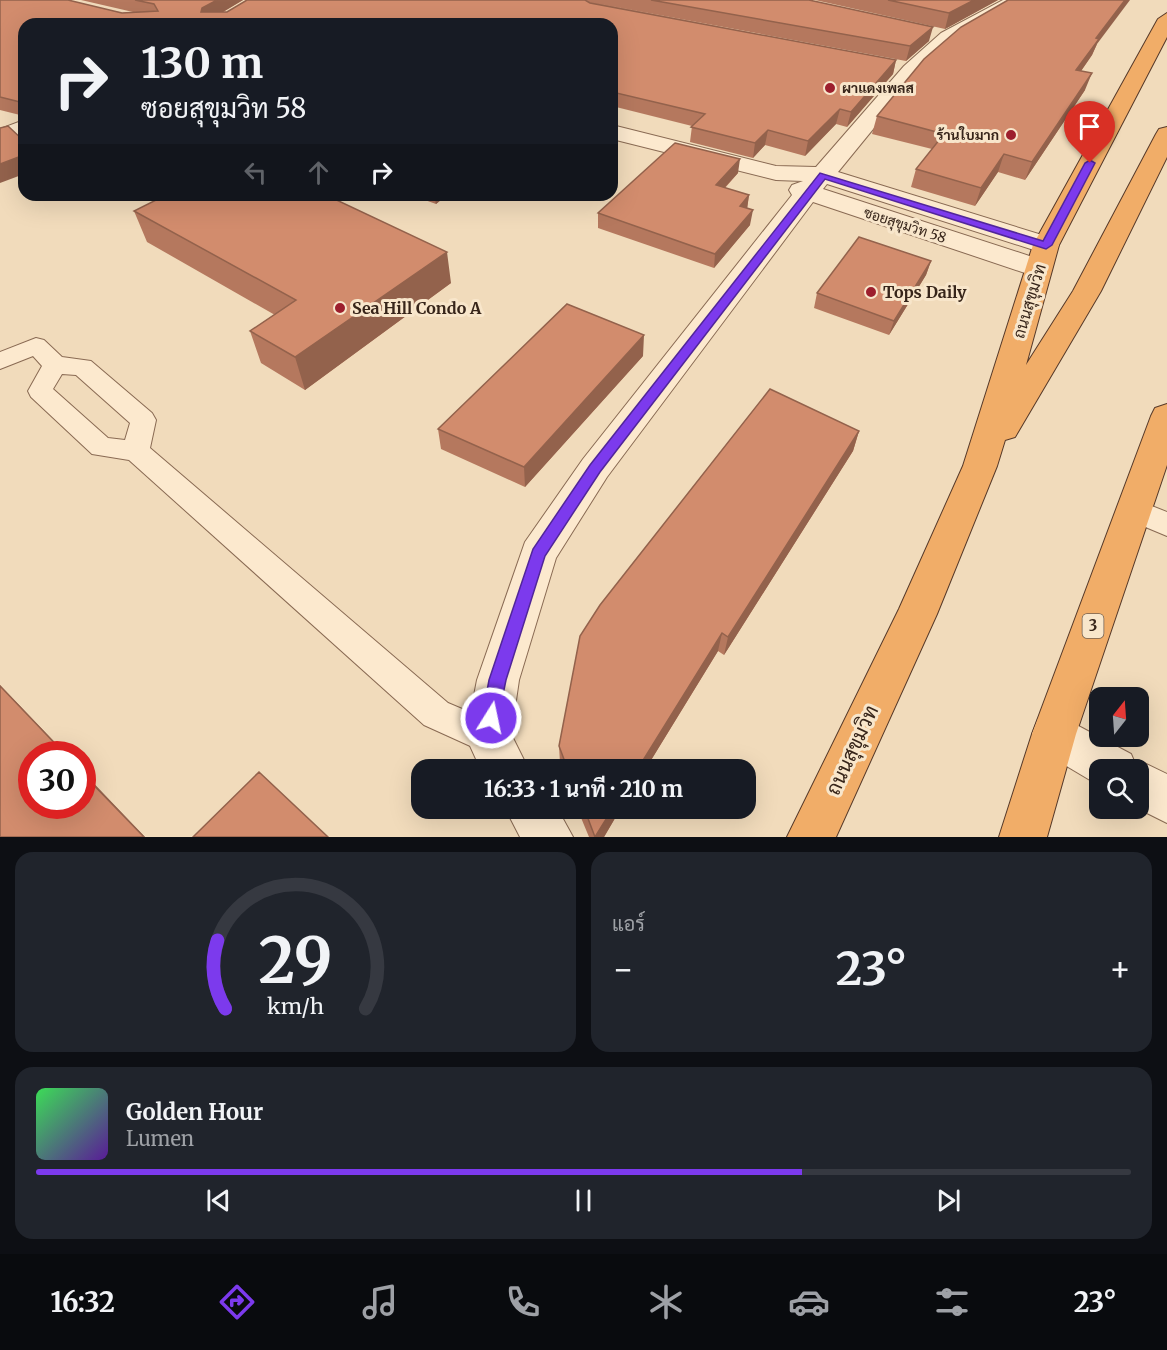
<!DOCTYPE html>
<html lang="th">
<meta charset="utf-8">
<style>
:root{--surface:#171b24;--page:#20242c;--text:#f1f3f6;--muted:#9ea1a6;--line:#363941;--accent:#7c3aed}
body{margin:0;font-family:Merriweather,Sarabun,serif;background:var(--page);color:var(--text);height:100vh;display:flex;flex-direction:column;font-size:22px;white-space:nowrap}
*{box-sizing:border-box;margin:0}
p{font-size:20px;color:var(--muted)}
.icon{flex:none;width:33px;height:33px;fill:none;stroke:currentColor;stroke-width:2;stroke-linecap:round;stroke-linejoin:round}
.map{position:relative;height:837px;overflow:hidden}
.side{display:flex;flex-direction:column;gap:15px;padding:15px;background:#0d0f14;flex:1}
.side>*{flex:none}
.top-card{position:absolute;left:18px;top:18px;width:600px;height:183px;border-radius:18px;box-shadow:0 6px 24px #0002;background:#171b24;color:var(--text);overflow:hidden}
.needle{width:39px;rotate:17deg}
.controls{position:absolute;left:1089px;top:687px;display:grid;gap:12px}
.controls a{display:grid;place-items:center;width:60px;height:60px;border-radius:12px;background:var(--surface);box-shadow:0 6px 24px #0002;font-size:30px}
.speed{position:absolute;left:18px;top:741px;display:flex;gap:12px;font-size:30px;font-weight:700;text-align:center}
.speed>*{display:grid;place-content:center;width:78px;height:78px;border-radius:50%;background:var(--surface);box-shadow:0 6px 24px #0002;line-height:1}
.speed .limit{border:9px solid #d22;background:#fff;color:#111}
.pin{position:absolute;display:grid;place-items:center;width:51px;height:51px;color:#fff;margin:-62px -26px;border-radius:50% 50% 50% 0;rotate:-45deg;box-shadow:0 0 6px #0007}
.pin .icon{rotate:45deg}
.me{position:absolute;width:66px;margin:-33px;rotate:10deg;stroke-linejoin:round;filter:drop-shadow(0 0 4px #0008)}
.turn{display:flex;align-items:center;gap:21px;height:126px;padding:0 24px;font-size:27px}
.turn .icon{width:78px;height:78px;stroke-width:2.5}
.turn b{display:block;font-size:42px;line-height:51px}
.lanes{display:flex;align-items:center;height:57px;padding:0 24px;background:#0003;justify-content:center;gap:30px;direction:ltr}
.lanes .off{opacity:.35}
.big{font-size:45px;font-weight:700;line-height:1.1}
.side .widget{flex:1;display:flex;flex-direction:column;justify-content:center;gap:9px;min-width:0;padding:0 21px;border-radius:18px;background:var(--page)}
.side .dial{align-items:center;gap:0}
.dial svg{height:156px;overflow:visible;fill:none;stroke:var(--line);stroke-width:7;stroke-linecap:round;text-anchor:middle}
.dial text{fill:var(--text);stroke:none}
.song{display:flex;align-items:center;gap:18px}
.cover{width:72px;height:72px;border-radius:9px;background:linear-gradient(135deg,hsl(130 70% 55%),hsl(270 70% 35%))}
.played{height:6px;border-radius:3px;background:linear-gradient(90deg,var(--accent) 70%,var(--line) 70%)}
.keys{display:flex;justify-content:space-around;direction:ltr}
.heat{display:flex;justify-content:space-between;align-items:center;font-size:33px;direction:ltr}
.side .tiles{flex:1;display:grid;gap:15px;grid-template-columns:1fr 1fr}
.widget:last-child{grid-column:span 2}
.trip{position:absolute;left:411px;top:759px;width:345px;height:60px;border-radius:18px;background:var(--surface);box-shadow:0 6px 24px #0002;font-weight:700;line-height:60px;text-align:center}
.tab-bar{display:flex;height:96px;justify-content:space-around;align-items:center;background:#090b0e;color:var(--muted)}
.tab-bar .icon{width:42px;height:42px}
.tab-bar .current{color:var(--accent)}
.tab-bar b{font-size:27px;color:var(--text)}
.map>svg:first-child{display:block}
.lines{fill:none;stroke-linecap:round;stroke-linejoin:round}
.service-casing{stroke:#896a53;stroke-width:2}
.minor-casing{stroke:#896a53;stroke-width:2}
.trunk-casing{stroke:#563929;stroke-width:2}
.service{fill:#fce9ce;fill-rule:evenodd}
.minor{fill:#fce9ce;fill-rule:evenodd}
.trunk{fill:#f1ad68;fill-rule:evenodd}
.wall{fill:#b5785e}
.shaded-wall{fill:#93624c}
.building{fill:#d28c6d;stroke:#93624c;stroke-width:1.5}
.route{fill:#7c3aed;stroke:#51269a;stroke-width:1.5}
.poi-dot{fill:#9d1f2d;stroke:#f8e6cb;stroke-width:2}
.labels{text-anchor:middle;stroke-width:6;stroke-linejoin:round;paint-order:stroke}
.far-poi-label{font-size:14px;font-weight:bold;fill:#37251a;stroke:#f8e6cb;text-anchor:start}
.far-street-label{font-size:14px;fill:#37251a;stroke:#f8e6cb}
.shield{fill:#f8e6cb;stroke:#715f4f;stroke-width:1.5}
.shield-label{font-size:15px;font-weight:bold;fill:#37251a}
.poi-label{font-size:16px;font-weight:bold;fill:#37251a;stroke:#f8e6cb;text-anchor:start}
.street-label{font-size:16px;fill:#37251a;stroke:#f8e6cb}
.near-street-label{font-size:20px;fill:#37251a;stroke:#f8e6cb}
</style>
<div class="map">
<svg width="1167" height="837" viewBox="0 0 1167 837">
<rect width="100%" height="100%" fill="#f1dbbb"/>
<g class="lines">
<g class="service-casing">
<path id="service" d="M36,338l8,2 18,17 29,4 61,52 4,7 -6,28 298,255 52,22 5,12 -5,12 -12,5 -64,-29 -295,-265 -37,-6 -61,-57 -3,-6 14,-25 -9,-10 -33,13v-17zM62,374l14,1 54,48 -5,17 -17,-2 -55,-49z
M1134,499l33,13v24l-43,-18 -4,-8 4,-8z"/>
</g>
<g class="minor-casing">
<path id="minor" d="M1003,0h22l-70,41 -37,33 -80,98 217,67 4,6 -4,6 -9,2 -9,-2 -210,-67 -4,5 225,73 4,6 -4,6 -10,2 -10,-2 -215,-72 -206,275 -51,81 -37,122 -8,54 18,36h-48l-15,-33 11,-57 48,-138 58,-83 209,-264 -3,-5 3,-5 11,-4 -27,-1 -164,-41v-14l164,41 40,1 88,-101 37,-33z
M24,120v15l-24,10v-16z
M1054,713l77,41 3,7 4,-1 29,14v49l-30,-15 1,-38h-38v16l-62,-37 -6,-15 6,-15z
M505,808h52l16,29h-53z"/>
</g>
<g class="trunk-casing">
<path id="trunk" d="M1167,13v24l-108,208 -33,120 47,-74 83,-157 3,-5 8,-2v30l-66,134 -86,146 -10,3 -8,26 -60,148 -101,223h-49l112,-228 64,-143 70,-221 125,-226z
M1167,404v61l-91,269 -29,103h-48l33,-103 119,-318 4,-8z"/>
</g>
<use href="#service" class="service"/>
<use href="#minor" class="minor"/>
<use href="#trunk" class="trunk"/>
</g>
<path class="wall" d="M0,0l122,13 11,-1 -52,-12h162l-20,12h4l20,-12h562l120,41 -23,20 -317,-59 307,58 -3,14 -46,53 -11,-3 -31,32 -40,-11 -12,13 -63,-16 2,-16 -80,-20v-82h-588v92l-24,-6z
M815,0h183l-53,29z
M1097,44l-5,11 -11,16 4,19 -60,90 -27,-8 -23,34 -64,-19 5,-18 16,-20 -60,-15 5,-18z
M738,173l-13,15 24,7 -2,14 3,16 -36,43 -116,-40v-15z
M411,195h36l-11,9z
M134,211l317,72 -146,107 -44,-27 -11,-32 25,-16 -128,-73z
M931,261l-5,14 -37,60 -75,-27 3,-15z
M643,356l-118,131 -84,-38 -3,-20z
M859,431l-6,20 -129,204 -6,-4 -73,119h-83l-2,-7 -1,-17z
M577,808h44l-17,29h-15z"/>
<path class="shaded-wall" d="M217,0h26l-37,22 -5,-10 1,-4z
M974,0h24l-53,29 4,-16z
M1125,0h5l-33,44 -5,11 -22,32 6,-17 20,-32z
M933,27l-4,14 -23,20 4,-15z
M896,60l-3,14 -46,53 4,-15z
M1092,73l-7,17 -60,90 7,-18z
M840,109l-4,15 -31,32 3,-15z
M768,130l-3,15 -12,13 2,-15z
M1004,154l-6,18 -23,34 6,-18z
M24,155v19l-24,9v-19z
M740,159l-2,14 -24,26 2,-14z
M434,195h13l-11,9z
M749,195l-2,14 -7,-3z
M753,210l-3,15 -36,43 1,-14z
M447,252l4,31 -146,107 -10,-33z
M931,261l-5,14 -37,60 5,-14z
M644,335l-1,21 -118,131 -1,-20z
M859,431l-6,20 -129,204 4,-18z
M722,633l-4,18 -73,119h-8z
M0,685l66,69h-1l-65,-68z
M82,771l63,66h-1l-62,-64z
M613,808h8l-17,29h-9z"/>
<path class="building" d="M0,0h68l54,13 36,-2 -4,-7 -19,-4h82l-15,8 -1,4h26l20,-12h338l5,3 306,57 -45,52 -11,-3 -32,32 -40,-11 -13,13 -64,-16 14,-13 -93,-22v-68h-588v79l-24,-6z
M651,0h158l124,27 -23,19z
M888,0h86l-25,13z
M1008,0h117l-29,38 3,1 -23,31 16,3 -60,89 -28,-8 -23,34 -65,-19 28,-35 -67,-18 47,-57 37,-32z
M8,126l16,15v14l-24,9v-36z
M675,143l65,16 -24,26 33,10 -9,11 13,4 -38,44 -117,-41z
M166,195h160l121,57 -152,105 -45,-26 46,-31 -162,-89z
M859,237l72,24 -37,60 -77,-28z
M567,304l77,31 -120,132 -86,-38z
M770,389l89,42 -131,206 -6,-4 -85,137h-69l-9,-24 21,-110 20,-31z
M0,686l65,68h-33v52h50v-33l62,64h-144z
M259,772l69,65h-135z
M584,808h29l-18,29z"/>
<path class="route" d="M1090,160l5,3 -43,82 -6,4 -221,-70 -225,293 -55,84 -39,124 -9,44 -6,3 -7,-3 -2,-6 7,-38 44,-131 57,-84 230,-292 223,68 42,-78z"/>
<g class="poi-dot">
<circle cx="830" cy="88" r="6"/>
<circle cx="1011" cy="135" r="6"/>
<circle cx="871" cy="292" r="6"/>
<circle cx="340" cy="308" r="6"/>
</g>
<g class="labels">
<g class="far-poi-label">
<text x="842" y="93">ผาแดงเพลส</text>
<text x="999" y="140" text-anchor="end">ร้านใบมาก</text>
</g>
<g class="far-street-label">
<text transform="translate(905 225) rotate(18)" y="5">ซอยสุขุมวิท 58</text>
</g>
<rect class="shield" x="1082.5" y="614" width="21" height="24" rx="4.5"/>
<g class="shield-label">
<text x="1093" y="631">3</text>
</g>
<g class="poi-label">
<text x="883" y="298">Tops Daily</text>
<text x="352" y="314">Sea Hill Condo A</text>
</g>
<g class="street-label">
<text transform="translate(1029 301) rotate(-73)" y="6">ถนนสุขุมวิท</text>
</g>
<g class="near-street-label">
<text transform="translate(852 750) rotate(-65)" y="7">ถนนสุขุมวิท</text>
</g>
</g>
</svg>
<div class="controls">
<a><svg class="needle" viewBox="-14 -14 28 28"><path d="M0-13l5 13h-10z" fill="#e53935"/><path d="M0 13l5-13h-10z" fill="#9ea1a6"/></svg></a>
<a><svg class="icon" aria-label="search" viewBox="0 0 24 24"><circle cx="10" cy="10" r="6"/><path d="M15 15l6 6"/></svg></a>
</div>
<div class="speed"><div class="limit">30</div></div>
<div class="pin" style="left:1090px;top:163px;background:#d93025"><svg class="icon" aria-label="arrive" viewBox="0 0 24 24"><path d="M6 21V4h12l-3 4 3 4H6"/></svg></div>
<svg class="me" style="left:491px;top:718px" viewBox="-20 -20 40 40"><circle r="17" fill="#7c3aed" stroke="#fff" stroke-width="3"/><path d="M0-11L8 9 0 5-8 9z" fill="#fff"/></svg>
<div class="trip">16:33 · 1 นาที · 210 m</div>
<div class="top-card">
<div class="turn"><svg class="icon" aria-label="right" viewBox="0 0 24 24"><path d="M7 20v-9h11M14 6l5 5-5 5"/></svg><div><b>130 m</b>ซอยสุขุมวิท 58</div></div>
<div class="lanes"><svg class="icon off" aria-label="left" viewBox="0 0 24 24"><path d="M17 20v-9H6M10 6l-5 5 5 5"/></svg><svg class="icon off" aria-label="ahead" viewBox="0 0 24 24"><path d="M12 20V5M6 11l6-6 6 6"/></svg><svg class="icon" aria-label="right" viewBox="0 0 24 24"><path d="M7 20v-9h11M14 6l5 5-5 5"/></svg></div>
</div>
</div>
<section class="side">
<div class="tiles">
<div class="widget dial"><svg viewBox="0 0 100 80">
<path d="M14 69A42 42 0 1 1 86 69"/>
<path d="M14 69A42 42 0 0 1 10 34" stroke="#7c3aed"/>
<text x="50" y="56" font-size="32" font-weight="700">29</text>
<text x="50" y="72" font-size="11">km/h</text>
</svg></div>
<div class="widget"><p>แอร์</p>
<div class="heat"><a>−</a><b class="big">23°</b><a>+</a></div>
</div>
<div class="widget">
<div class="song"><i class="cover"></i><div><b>Golden Hour</b><p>Lumen</p></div></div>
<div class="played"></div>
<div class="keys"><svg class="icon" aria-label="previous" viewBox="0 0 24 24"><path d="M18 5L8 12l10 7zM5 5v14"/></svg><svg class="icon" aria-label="pause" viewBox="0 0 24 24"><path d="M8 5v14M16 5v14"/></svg><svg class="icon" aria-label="next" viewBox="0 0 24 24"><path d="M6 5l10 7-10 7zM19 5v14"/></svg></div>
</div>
</div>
</section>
<nav class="tab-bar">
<b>16:32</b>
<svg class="icon current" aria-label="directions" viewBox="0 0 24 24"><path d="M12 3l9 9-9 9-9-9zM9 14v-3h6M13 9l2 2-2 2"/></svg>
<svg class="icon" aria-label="music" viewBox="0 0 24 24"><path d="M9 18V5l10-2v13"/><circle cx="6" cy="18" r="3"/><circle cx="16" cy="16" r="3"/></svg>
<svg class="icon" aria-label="phone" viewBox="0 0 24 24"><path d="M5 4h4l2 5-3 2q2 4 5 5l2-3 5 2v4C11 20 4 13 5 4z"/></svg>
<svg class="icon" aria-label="climate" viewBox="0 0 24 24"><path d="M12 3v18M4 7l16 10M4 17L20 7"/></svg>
<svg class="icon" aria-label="car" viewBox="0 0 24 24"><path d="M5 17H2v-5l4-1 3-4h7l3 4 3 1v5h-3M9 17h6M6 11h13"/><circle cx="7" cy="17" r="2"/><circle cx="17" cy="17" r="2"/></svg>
<svg class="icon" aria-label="filters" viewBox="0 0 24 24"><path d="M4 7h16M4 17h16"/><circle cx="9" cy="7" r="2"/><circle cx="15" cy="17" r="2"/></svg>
<b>23°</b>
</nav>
